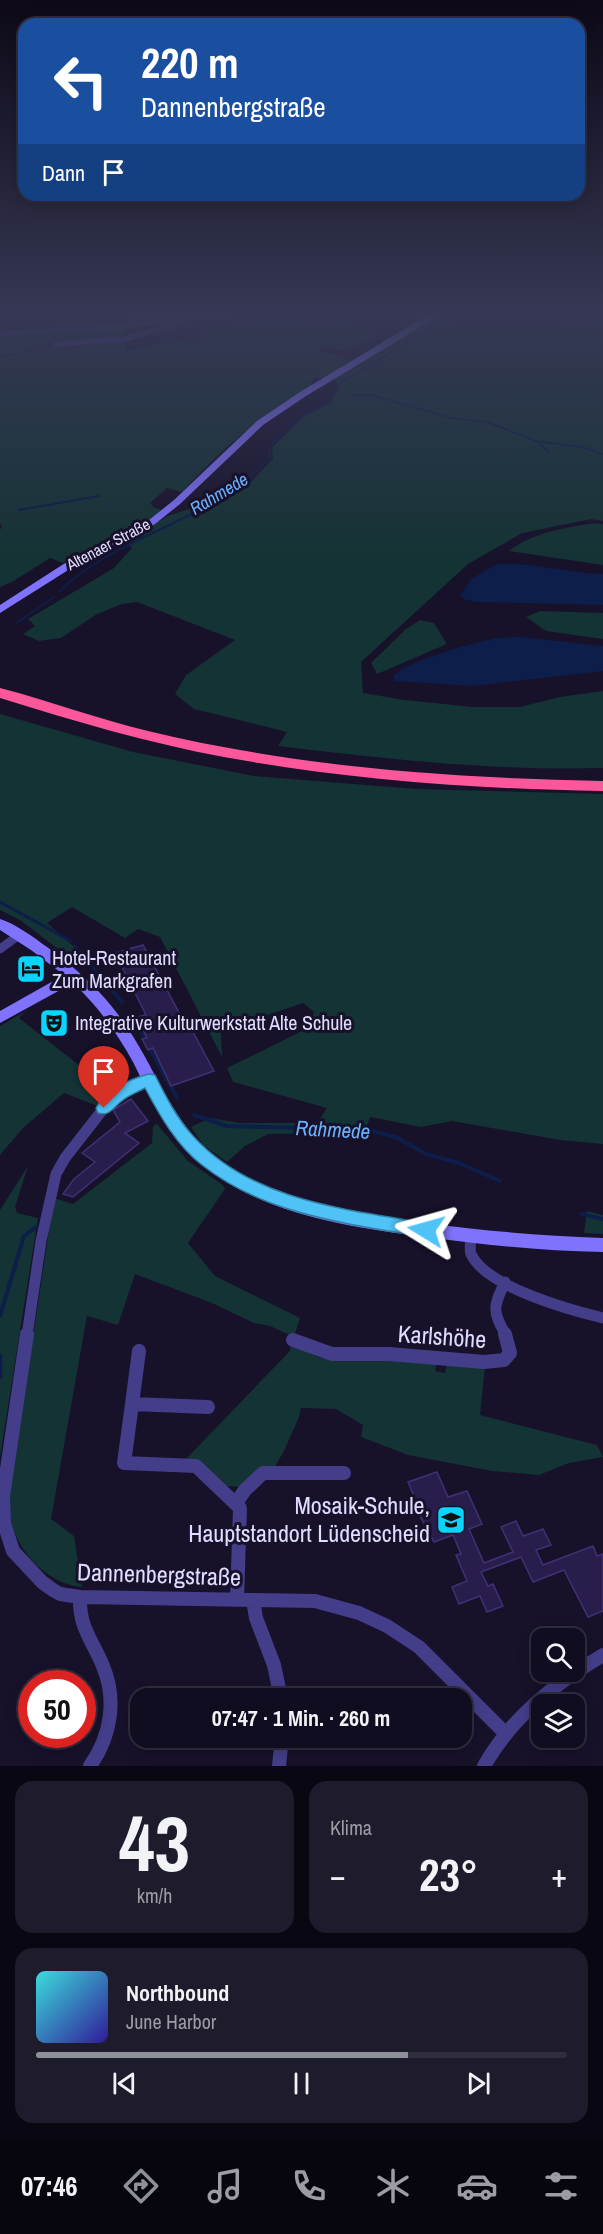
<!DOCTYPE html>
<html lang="de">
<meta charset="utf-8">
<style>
:root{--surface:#110d20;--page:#1e1b2d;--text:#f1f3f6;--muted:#9c9ca5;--line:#302d3e;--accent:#8c9099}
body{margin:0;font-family:"Archivo Narrow",sans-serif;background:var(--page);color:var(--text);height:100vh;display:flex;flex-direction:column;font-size:22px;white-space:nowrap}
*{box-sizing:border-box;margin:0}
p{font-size:20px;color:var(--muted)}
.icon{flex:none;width:33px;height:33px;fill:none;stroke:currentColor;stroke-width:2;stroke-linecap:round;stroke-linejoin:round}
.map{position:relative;height:1766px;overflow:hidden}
.details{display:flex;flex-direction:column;gap:15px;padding:15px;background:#090712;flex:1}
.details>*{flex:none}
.top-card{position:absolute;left:18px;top:18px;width:567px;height:183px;border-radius:18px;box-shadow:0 3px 15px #0003,0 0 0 2px var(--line);background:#1a4fa0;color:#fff;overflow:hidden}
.tools{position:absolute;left:531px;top:1628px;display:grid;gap:12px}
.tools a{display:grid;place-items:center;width:54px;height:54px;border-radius:12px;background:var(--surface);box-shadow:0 3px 15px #0003,0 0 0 2px var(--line);font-size:30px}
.speed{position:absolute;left:18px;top:1670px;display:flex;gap:12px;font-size:30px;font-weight:700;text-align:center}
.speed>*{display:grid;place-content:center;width:78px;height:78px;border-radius:50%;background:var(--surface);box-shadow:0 3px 15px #0003,0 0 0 2px var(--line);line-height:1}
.speed .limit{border:9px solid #d22;background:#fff;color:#111}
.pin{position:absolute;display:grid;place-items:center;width:51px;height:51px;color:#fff;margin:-62px -26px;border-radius:50% 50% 50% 0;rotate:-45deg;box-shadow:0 0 6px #0007}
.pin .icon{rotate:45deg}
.me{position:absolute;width:66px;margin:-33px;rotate:278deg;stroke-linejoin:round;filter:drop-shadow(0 0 4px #0008)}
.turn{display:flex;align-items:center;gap:21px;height:126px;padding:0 24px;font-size:27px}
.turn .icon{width:78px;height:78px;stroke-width:2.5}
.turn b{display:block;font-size:42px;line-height:51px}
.then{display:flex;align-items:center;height:57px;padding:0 24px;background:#0003;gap:12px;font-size:22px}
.big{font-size:45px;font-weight:800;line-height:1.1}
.details .widget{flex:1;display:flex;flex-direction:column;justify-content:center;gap:9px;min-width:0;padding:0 21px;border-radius:18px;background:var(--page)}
.details .dial{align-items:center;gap:0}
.dial b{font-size:78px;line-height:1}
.song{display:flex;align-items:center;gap:18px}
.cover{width:72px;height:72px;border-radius:9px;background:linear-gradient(135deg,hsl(180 70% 55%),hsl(250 70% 35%))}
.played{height:6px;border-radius:3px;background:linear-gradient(90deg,var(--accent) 70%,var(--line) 70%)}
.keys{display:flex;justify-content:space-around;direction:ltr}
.heat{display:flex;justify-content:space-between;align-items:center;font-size:33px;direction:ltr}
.details .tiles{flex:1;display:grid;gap:15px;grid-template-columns:1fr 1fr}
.widget:last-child{grid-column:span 2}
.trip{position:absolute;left:130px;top:1688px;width:342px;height:60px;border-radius:18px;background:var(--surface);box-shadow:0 3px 15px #0003,0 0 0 2px var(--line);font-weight:800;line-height:60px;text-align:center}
.dock{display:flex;height:96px;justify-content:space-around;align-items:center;background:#07050d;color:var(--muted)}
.dock .icon{width:42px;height:42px}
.dock .active{color:var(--accent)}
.dock b{font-size:27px;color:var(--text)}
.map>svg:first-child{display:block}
.green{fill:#143334}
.water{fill:#0c1e49}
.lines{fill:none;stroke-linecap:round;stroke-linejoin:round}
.stream-far4{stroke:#0c1e49;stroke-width:1.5}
.stream-far3{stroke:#0c1e49;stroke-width:2}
.stream-far2{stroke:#0c1e49;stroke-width:3}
.stream-far1{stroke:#0c1e49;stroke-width:4}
.stream{stroke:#0c1e49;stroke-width:4.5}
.building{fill:#291d4b;stroke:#423077;stroke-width:1.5}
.street-far3{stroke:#443d89;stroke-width:5}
.street-far2{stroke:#443d89;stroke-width:9}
.street-far1{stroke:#443d89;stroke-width:11}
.street{stroke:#443d89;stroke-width:14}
.secondary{fill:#7f73fd;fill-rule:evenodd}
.highway{fill:#fd579c;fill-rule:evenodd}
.route{fill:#4fc3f7;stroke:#337fa1;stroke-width:1.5}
.labels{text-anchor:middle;stroke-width:6;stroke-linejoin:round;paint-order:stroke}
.far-street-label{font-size:16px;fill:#e1dbff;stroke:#17112a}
.far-water-label{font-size:18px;font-style:italic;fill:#6ab0fd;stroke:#17112a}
.poi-label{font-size:20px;fill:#e1dbff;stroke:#17112a;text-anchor:start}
.water-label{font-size:21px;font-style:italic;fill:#6ab0fd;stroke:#17112a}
.near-street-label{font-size:24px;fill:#e1dbff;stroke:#17112a}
.near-poi-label{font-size:24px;fill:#e1dbff;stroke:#17112a;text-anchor:end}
</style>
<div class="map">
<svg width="603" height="1766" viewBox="0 0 603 1766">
<rect width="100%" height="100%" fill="#17112a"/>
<path class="green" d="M439,318l20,13 8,-1 8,4 128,-10v197l-12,-2 -69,14 -54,31 -107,98 2,31 42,7 68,7h47l40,-10 43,-6v77c-109,3 -217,-9 -325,-22l9,-14 -93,-23 -19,-15 11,-19 49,-35 -98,-38 -15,2 -25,10 -36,24 -22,3 -16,-7 12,-8 -7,-7 86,-51 18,-20 -8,-8 44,-24 30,-10 51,-22 24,-25 -1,-11 30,-30 29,-15 9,-15 -6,-9 94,-58z
M312,319l12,7 20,-5 32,17 -32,13 -19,-5 -7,4 34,10 -28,18h-9l-5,3 3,3c-53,33 -89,62 -131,108l-15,-4 -17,15 3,4 9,3c-26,23 -68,37 -99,53l-13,-5 -38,24 -12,5v-57l2,-4 -2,-2v-166l56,-13 68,-5 2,11 44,-10 34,-3 -3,-8 79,-8 34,5z
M126,327l-2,11 -69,6 -55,13v-23z
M595,523l8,1v41l-94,-14c25,-19 56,-23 86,-28z
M540,611l63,2v26l-57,-8 -20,-14z
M420,620l14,3 13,21 -70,30 -6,-11 35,-34z
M0,714l133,38 121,24 162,13 187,5v350l-43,-4 -108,-19 -31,6 -51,-10 -5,16 -97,1 -23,12 -18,16 -24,-17 -12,-18 19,-9 30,5h77l10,-15 -94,-26 -6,-14 81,-40 6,-16 -11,-9 -67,23 -15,7 1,24 -62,-120 -22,-8 -13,9 -53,-31 -25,16 25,22 21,13 -10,10 -63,-48 -20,-10z
M26,1011l-7,7 70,55 19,-7 10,22 -20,18 -34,-13 -41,35 -23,27v-129z
M157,1124l31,37 35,24 2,4 -37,54 27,33 85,42 -6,19 -24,-11 -16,-3 -42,-20 -77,-29 -17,51 -31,-9 -36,203 23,17 8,51c-37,-3 -69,-40 -73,-76 -1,-12 2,-25 3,-37l42,-276 19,6 79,-61 1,-17z
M28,1166l-13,41 2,6 21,5 -38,239v-247z
M587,1211l16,4v19l-19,-1z
M292,1343l26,14 11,2 61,-1 47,4 -2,9 10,2 2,-10 38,3 -5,49 117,30 6,12 -34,6 -30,12 -47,-4 -84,-16 -47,-18 2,-12 -27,-16 -35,-1 -2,9 -15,34 -10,17 -33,19 -14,-1 -27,-25 -14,-2 103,-107z"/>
<path class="water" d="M497,564c36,-2 70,9 106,10v31l-127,-3 -10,-2 -6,-5 11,-16z
M522,637l81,9v25l-130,15 -79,-5v-6c15,-14 83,-34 105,-37 7,-1 16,-1 23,-1z"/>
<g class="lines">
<path class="stream-far4" d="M574,313l29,1
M353,395h18l80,23 36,4 49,19 46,6 21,7
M537,441l12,11
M233,491l36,-32 1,-12 7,-9 25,-22 27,-14 12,-19 87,-53 29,-10 64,-7"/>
<path class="stream-far3" d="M19,510l80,-14
M59,592c47,-47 121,-65 176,-103
M15,624l39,-27"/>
<path class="stream-far2" d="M0,902l71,39
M75,946l36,43"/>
<path class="stream-far1" d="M110,988l12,14
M137,1026l8,12
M150,1049l27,49
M194,1115l33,11 143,4 28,8 28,16 33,9 41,18
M582,1214l21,5
M0,1316l24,-80 12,-9"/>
<path class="stream" d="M0,1356v21"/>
</g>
<path class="building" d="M143,945l40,75 3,-1 28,52 -43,15 -18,-38 -5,2 -6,-11 5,-1 -10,-21 9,-2 -31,-62z
M61,1019l5,10 -20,6 -3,-6 3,-1 -2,-3z
M131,1099l17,22 -23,12 14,10 -66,54 -10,-3 11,-15 21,-17 -13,-9 38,-31 -7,-12z
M437,1472l11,25 19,-6 15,33 -13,5 15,34 29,-11 -12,-25 15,-6 7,15 20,-7 8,16 -15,5 7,15 50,-19 4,10 6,-2v57l-15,6 -24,-47 -31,12 -12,-25 -40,15 7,14 5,-2 10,22 -16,6 -7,-16 -21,8 -7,-17 15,-6 -11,-26 5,-1 -8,-19 -19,7 -14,-26 2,-1 -14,-33z"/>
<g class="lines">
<path class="street-far3" d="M114,313l47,5
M404,313l31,2
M526,315l8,-2
M175,319l84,-6
M0,334l125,-8 53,-7
M56,344l69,-5 49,-14"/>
<path class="street-far2" d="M0,949l19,-14"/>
<path class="street-far1" d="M471,1236c0,6 -2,13 0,18 15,33 99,56 132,64
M505,1282c-12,25 -13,29 1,53
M27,1335l14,-94 15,-67 9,-16 39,-50 14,-13 31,-15"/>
<path class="street" d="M27,1334l-24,162 1,27 9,28 29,31 11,8 7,4 20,3 235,4 44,12 28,13 32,21 86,86
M293,1340l39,14h57l95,8 20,-2 6,-7 -5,-19
M139,1351l-7,53 76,3
M132,1404l-8,59 72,3 44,42 -3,92
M236,1503l9,-13 18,-17h81
M80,1597c-1,31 12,42 23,69 14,34 8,70 -13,100
M253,1600l3,18 18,47 7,33
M279,1766l3,-29
M484,1766c29,-50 70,-82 119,-111"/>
<path class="secondary" d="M441,313h10l-24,10 -121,73 -43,29 -83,79 -25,20 -74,38 -81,51v-8l73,-47 76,-38 25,-20 83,-79 43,-29 121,-73z
M0,919c16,5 33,18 47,28 32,23 60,49 82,83 28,43 45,94 86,128 58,46 140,56 211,65 59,8 118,13 177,15v14c-59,-1 -118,-7 -177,-15 -85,-11 -184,-25 -245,-93 -21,-23 -34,-54 -48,-82 -16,-29 -35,-56 -60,-79l-73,40v-12l64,-36 -33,-25 -31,-20z"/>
<path class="highway" d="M0,688c50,13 98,31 148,43 149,36 302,47 455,50v10c-128,-2 -254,-11 -379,-34 -76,-14 -150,-36 -224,-59z"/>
</g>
<linearGradient id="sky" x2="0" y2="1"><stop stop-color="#0d0917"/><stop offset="0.56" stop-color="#363855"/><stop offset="1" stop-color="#363855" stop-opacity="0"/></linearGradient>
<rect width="603" height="560" fill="url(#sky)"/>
<path class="route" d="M149,1074l6,1c11,22 22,44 39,62 59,64 151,72 232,86l6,2 3,5 -3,5 -6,2c-77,-13 -161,-22 -224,-72 -25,-19 -42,-49 -57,-77 -7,4 -16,7 -22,12 -9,6 -13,17 -25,13l-2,-5c9,-18 34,-29 53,-34z"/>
<defs>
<g id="hotel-square" transform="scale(1.5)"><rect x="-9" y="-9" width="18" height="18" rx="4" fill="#09d5fc" stroke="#17112a"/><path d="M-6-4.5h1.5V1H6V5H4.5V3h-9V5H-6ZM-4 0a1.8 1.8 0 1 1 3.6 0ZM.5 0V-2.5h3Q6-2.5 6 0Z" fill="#111"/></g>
<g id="theatre-square" transform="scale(1.5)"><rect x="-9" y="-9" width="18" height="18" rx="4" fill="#09d5fc" stroke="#17112a"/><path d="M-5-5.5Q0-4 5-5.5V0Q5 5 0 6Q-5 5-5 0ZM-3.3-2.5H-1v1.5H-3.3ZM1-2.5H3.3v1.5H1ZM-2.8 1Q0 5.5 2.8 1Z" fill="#111"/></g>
<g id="school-square" transform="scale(1.5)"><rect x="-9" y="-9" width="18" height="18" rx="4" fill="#09d5fc" stroke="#17112a"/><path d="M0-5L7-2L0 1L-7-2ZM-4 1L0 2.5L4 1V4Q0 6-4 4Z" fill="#111"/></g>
</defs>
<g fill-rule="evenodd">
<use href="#hotel-square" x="31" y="969"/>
<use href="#theatre-square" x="54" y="1023"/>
<use href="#school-square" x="451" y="1520"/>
</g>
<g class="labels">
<g class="far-street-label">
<text transform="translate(108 544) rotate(-28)" y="6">Altenaer Straße</text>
</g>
<g class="far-water-label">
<text transform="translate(219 494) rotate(-31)" y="6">Rahmede</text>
</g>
<g class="poi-label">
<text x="52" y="965">Hotel-Restaurant<tspan x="52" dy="23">Zum Markgrafen</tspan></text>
<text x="75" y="1030">Integrative Kulturwerkstatt Alte Schule</text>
</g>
<g class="water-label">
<text transform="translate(333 1130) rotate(3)" y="7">Rahmede</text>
</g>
<g class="near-street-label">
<text transform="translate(442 1337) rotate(4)" y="8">Karlshöhe</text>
<text transform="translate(159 1575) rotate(2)" y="8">Dannenbergstraße</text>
</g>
<g class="near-poi-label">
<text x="430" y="1514">Mosaik-Schule,<tspan x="430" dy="28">Hauptstandort Lüdenscheid</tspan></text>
</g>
</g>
</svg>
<div class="tools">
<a><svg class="icon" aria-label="search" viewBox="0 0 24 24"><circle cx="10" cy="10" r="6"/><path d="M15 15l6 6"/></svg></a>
<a><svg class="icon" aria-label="layers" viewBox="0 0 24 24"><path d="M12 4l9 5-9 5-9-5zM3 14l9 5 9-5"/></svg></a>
</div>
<div class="speed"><div class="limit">50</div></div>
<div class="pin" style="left:104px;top:1108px;background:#d93025"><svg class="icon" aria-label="arrive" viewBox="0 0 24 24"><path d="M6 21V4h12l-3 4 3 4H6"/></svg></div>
<svg class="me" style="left:426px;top:1230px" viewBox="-20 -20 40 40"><path d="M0-17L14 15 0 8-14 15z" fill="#4fc3f7" stroke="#fff" stroke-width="4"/></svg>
<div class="trip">07:47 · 1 Min. · 260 m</div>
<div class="top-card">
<div class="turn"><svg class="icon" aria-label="left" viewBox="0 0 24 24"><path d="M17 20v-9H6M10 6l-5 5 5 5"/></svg><div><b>220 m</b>Dannenbergstraße</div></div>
<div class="then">Dann<svg class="icon" aria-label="arrive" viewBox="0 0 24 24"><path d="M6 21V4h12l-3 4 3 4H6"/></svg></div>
</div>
</div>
<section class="details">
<div class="tiles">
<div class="widget dial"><b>43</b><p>km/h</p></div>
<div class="widget"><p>Klima</p>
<div class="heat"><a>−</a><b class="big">23°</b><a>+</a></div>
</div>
<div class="widget">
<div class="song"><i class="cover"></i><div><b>Northbound</b><p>June Harbor</p></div></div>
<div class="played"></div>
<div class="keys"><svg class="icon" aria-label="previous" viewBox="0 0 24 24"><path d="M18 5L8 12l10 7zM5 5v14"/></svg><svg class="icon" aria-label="pause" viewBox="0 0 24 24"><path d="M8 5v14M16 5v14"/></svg><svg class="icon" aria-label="next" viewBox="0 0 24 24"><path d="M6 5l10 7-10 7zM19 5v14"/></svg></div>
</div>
</div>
</section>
<nav class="dock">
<b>07:46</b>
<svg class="icon active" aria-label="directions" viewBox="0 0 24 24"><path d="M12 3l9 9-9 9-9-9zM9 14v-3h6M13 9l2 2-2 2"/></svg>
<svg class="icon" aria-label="music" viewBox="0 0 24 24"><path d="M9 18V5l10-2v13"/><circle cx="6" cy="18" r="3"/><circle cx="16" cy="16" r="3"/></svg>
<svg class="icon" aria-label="phone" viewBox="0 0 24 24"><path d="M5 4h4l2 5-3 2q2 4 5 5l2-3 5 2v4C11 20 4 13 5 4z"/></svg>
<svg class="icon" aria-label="climate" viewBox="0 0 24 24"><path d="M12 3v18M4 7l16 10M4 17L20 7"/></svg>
<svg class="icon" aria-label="car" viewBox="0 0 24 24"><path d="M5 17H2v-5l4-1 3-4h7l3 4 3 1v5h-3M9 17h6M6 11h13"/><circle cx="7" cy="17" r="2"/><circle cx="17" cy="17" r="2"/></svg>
<svg class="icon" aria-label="filters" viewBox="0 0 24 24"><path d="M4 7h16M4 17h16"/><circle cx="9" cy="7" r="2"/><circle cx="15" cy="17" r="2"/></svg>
</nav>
